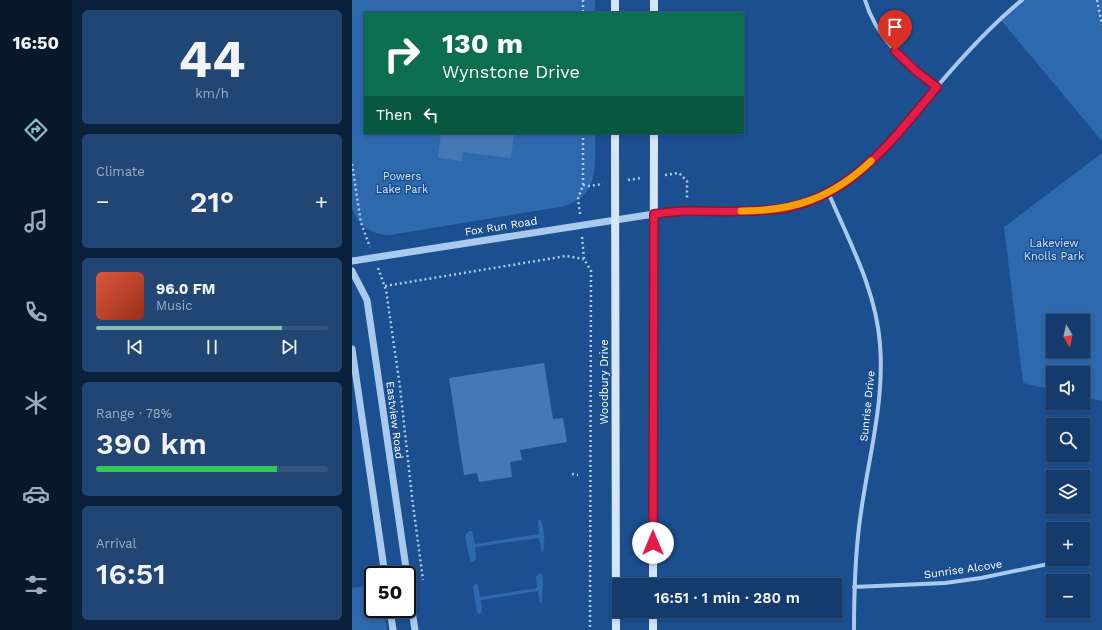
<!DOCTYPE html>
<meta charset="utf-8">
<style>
:root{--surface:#143b6b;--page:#214673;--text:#f1f3f6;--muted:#9dadc1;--line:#33557e;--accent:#8bbbb9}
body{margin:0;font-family:"Work Sans",sans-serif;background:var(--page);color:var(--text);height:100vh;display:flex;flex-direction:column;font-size:15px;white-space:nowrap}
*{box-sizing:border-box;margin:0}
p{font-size:13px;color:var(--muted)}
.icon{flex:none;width:22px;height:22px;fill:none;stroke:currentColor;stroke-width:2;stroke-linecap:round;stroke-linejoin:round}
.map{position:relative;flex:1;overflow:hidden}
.drawer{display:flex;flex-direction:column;gap:10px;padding:10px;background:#0b203b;width:280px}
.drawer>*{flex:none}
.banner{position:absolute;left:12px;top:12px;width:380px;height:122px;border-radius:0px;box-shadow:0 2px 6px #0003,0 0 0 1px var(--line);background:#0b6e4f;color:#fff;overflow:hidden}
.needle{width:26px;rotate:171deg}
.tools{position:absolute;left:694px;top:314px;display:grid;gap:8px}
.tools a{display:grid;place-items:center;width:44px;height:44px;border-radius:0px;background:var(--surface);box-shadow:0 2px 6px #0003,0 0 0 1px var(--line);font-size:20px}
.speed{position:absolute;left:12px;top:566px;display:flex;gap:8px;font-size:20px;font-weight:700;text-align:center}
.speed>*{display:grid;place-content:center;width:52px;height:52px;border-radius:50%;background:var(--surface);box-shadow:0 2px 6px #0003,0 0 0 1px var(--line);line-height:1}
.speed .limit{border:2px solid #111;border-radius:6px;background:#fff;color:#111}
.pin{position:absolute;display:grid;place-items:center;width:34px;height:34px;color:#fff;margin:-41px -17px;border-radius:50% 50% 50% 0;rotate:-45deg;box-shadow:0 0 4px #0007}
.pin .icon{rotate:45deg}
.me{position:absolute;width:44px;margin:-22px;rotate:0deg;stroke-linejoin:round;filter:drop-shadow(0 0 3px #0008)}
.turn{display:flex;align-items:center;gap:14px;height:84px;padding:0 12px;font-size:18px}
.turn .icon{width:52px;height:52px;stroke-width:2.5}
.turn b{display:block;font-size:28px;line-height:34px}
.then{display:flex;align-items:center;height:38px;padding:0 12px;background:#0003;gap:8px;font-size:15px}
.big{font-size:30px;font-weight:600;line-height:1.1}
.drawer .widget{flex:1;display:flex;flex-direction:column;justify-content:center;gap:6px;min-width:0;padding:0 14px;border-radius:6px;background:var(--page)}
.drawer .dial{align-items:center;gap:0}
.dial b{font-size:52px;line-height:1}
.song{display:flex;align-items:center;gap:12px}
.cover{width:48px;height:48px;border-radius:6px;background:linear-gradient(135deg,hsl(10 70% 55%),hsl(10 70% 35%))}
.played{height:4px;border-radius:2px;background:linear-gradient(90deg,var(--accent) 80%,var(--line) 80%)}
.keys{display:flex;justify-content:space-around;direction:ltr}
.heat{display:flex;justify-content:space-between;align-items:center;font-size:22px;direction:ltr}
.charge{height:6px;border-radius:3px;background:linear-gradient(90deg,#34c759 78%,var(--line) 0)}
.trip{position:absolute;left:260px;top:578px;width:230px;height:40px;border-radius:0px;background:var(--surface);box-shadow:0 2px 6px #0003,0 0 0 1px var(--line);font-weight:600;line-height:40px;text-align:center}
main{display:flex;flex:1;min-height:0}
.menu{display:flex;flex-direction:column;width:72px;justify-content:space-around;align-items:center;background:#08182b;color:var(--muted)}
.menu .icon{width:28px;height:28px}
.menu .selected{color:var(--accent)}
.menu b{font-size:18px;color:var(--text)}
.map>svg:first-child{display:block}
.green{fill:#2e69ad;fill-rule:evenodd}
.building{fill:#4478b7}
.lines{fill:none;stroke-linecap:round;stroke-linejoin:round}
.path{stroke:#a9c9ee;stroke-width:2.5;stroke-dasharray:2 3;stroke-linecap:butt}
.minor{stroke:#a9c9ee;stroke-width:4}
.tertiary{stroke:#a9c9ee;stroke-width:7}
.secondary{stroke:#d6e6fa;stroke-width:8}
.route-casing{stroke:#92132f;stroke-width:10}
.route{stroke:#e11d48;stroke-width:7}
.slow{stroke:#f59e0b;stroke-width:7}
.labels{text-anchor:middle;stroke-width:3;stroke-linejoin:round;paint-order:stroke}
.park-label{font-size:11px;fill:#cfe3fa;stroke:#1b4f8f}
.street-label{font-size:11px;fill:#fff;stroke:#1b4f8f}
</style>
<main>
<nav class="menu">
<b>16:50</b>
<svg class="icon selected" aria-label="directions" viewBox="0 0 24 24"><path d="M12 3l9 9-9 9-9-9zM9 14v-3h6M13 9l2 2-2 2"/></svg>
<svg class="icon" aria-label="music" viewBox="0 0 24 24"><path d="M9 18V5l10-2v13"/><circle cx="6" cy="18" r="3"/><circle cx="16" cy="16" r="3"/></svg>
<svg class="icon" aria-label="phone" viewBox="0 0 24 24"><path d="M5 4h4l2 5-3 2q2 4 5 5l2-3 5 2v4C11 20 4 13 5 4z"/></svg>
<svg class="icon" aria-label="climate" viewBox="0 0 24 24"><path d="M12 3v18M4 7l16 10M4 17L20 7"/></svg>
<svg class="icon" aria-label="car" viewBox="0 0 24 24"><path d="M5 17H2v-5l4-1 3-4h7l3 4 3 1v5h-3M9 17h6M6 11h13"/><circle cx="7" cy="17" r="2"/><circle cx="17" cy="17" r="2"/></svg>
<svg class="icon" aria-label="filters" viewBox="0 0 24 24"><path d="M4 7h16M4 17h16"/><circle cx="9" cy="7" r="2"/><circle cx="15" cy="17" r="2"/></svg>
</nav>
<section class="drawer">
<div class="widget dial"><b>44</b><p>km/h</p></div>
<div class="widget"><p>Climate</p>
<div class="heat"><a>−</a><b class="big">21°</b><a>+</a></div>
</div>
<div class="widget">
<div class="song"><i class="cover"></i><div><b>96.0 FM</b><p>Music</p></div></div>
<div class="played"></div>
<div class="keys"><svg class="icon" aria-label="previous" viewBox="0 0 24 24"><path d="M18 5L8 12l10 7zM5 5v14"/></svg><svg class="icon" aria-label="pause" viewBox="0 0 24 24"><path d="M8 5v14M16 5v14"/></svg><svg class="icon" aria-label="next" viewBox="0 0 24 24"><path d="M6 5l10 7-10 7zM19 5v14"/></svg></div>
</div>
<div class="widget"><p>Range · 78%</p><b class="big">390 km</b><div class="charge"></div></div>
<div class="widget"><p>Arrival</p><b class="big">16:51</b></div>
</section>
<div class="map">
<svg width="750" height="630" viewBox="0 0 750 630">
<rect width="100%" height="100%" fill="#1b4f8f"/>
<path class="green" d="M0,0h243v13h-230v120h230c0,33 5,65 -35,74l-170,28c-18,0 -32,-9 -38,-27z
M670,0h80v141l-102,-122z
M750,153v248l-19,-4v-24h-30v17l-30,-7 -19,-156zM701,321h30v30h-30z
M188,519c5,8 5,24 3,32h-1l-3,-13 -64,9 1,12 -4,3 -2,-2 -5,-23 1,-3 3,-3h3l3,13 64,-10 -1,-13z
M188,573l2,1 1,4 -1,26 -2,-1 -2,-12 -57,9 1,11 -2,3 -3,-2 -4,-25 2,-4 3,2 2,12 57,-9 -1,-12z
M21,585v24h11l3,21h-35v-42z"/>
<path class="building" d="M89,133h73l-3,25 -48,-6 -1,9 -24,-3z
M192,363l9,56 10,-1 4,24 -47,8 2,10 -12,2 2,15 -33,5 -2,-9 -13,2 -15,-97z"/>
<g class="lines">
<path class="path" d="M231,0v13
M745,0l5,25
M0,164l9,59 9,24
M313,175l14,-2 8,8v19
M276,180l14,-2
M231,185l6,1 14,-2
M228,214l-2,-15 5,-14v-52
M230,237l2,22 7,12 -1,359
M26,268l8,22 14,97 12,110 11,83
M33,286l181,-30 18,3
M220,474l6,1"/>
<path class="minor" d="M513,0c11,38 41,64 72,87
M476,192c21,49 48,98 52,152 5,62 -14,122 -21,183 -4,34 -5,69 -5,103
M302,214c11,-2 22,-3 33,-3 40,0 82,5 121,-9 55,-19 91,-71 127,-113 27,-32 55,-63 87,-89
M502,587l91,-4 36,-5 91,-19"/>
<path class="tertiary" d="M0,261l302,-47
M0,271l15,29 40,275
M0,349l33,226
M55,578l8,52
M38,609l3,21"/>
<path class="secondary" d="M263,0v13
M302,0v13
M263,133l1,497
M301,585l1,-452
M301,611v19"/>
</g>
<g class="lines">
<g class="route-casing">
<path id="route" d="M301,543l1,-329c11,-1 22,-3 33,-3 30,0 61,2 91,-2 73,-10 115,-70 159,-122l-20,-15 -22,-21"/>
</g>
<use href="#route" class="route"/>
<path class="slow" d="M389,211c53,0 91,-13 130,-50"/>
</g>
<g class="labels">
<g class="park-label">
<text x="50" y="180">Powers<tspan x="50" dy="13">Lake Park</tspan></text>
<text x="702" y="247">Lakeview<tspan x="702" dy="13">Knolls Park</tspan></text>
</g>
<g class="street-label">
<text transform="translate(149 226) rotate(-9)" y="4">Fox Run Road</text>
<text transform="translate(252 382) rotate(-90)" y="4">Woodbury Drive</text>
<text transform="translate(515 406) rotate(-84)" y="4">Sunrise Drive</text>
<text transform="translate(43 420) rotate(83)" y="4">Eastview Road</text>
<text transform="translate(611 569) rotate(-8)" y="4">Sunrise Alcove</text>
</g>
</g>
</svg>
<div class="tools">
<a><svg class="needle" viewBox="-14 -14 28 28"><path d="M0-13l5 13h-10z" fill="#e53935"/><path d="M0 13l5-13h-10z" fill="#9dadc1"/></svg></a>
<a><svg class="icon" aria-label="sound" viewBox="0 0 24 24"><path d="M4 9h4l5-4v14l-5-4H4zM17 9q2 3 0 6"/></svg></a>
<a><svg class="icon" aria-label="search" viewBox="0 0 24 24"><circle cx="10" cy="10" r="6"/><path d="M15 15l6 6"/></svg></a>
<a><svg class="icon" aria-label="layers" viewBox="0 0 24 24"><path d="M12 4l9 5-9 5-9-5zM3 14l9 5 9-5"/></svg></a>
<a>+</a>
<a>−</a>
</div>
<div class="speed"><div class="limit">50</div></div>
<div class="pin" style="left:543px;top:51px;background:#d93025"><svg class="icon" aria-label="arrive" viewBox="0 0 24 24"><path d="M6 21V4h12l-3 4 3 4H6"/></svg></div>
<svg class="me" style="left:301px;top:543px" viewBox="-20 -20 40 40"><circle r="19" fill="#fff"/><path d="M0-13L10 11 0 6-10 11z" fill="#e11d48"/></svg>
<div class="trip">16:51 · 1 min · 280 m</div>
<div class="banner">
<div class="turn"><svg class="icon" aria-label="right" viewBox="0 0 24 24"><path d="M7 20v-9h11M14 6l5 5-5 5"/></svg><div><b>130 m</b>Wynstone Drive</div></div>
<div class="then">Then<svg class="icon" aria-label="left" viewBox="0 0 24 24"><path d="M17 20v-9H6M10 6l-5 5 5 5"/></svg></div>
</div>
</div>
</main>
